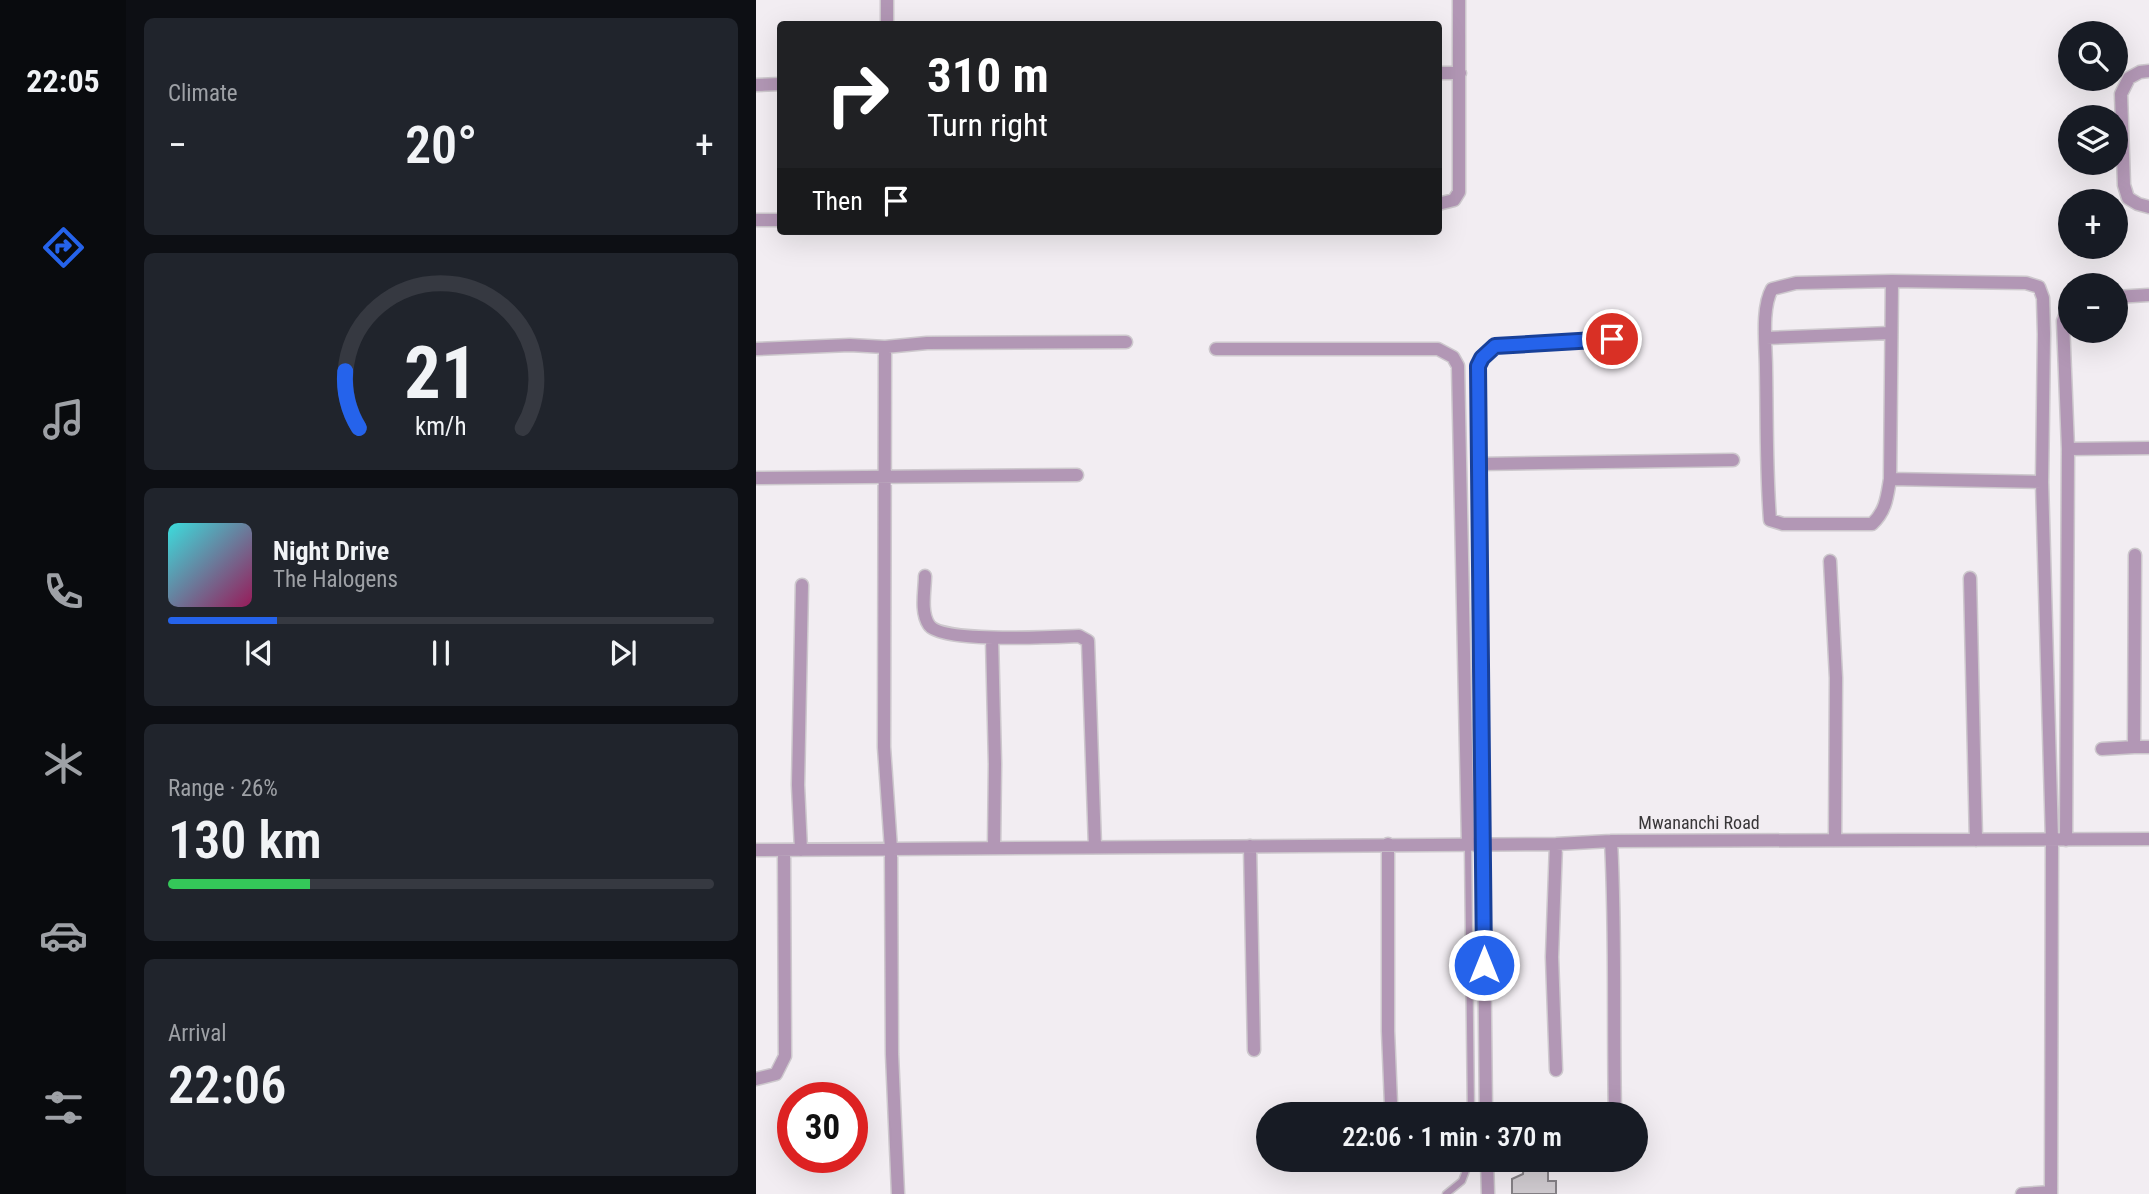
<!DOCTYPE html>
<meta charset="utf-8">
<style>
:root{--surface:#171b24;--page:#20242c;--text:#f1f3f6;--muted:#9ea1a6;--line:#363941;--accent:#2563eb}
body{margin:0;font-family:"Roboto Condensed",sans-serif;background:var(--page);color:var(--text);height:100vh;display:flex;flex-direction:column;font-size:26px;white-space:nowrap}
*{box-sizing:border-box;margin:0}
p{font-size:23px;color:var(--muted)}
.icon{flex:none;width:38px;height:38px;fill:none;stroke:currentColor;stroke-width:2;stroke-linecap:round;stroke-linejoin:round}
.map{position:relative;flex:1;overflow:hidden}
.sheet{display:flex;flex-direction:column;gap:18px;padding:18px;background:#0d0f14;width:630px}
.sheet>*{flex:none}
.hud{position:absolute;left:21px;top:21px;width:665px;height:214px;border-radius:7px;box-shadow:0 7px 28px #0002;background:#202124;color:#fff;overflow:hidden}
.fabs{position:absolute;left:1302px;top:21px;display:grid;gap:14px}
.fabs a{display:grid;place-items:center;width:70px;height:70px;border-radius:50%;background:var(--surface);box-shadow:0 7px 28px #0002;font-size:35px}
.speed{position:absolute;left:21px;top:1082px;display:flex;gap:14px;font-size:35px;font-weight:700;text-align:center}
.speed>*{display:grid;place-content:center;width:91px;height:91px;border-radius:50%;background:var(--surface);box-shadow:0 7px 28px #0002;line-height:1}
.speed .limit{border:10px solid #d22;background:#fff;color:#111}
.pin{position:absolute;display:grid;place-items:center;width:60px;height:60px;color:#fff;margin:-30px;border:4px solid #fff;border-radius:50%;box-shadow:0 2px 7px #0007}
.me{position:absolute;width:77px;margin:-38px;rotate:0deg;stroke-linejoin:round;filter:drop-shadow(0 0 5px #0008)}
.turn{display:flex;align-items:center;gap:24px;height:147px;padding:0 35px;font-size:32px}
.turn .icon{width:91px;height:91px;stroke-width:2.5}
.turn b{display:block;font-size:49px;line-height:60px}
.then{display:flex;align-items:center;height:66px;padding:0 35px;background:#0003;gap:14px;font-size:26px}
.big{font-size:52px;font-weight:600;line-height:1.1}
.sheet .tile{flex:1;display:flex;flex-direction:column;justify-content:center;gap:10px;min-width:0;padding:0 24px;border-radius:10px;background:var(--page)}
.sheet .dial{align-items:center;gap:0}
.dial svg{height:182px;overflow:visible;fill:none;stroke:var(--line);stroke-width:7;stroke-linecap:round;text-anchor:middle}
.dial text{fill:var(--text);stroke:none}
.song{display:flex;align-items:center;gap:21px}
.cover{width:84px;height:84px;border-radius:10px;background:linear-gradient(135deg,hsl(180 70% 55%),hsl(330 70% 35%))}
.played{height:7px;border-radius:4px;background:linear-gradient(90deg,var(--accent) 20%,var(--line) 20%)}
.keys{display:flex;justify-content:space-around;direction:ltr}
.heat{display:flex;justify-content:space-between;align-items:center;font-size:38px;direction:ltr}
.charge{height:10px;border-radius:5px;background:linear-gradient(90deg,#34c759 26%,var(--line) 0)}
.trip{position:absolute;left:500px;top:1102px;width:392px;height:70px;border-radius:35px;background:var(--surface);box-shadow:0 7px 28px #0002;font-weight:600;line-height:70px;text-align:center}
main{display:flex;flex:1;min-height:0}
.dock{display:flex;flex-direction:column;width:126px;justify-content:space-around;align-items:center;background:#090b0e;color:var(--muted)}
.dock .icon{width:49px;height:49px}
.dock .on{color:var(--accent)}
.dock b{font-size:32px;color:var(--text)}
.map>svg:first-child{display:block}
.building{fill:#d1ccd1;stroke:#868287;stroke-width:2}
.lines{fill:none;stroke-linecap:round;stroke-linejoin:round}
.service-casing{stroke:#cdc8cd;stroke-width:9}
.minor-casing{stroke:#cdc8cd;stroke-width:15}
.service{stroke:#b297b5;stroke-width:6}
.minor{stroke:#b297b5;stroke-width:12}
.route-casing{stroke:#184099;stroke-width:18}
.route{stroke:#2563eb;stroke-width:12}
.labels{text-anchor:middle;stroke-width:6;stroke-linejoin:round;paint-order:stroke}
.street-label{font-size:18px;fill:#383638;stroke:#f2edf2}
</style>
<main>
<nav class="dock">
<b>22:05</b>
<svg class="icon on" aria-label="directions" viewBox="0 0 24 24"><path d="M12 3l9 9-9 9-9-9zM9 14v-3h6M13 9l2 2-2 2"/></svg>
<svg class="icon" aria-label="music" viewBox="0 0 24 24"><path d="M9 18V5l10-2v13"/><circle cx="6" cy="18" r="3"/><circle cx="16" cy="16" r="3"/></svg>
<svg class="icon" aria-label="phone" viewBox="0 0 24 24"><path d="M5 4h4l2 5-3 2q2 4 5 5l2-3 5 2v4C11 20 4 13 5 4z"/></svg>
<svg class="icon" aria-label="climate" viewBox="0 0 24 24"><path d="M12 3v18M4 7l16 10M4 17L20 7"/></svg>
<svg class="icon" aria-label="car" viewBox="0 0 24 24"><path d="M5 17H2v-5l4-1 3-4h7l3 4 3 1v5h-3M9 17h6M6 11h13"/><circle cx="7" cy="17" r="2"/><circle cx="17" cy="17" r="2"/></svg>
<svg class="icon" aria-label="filters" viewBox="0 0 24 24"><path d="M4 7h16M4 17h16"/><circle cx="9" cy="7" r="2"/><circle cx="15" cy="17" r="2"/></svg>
</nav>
<section class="sheet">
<div class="tile"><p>Climate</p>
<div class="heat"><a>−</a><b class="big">20°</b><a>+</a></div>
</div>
<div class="tile dial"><svg viewBox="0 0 100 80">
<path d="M14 69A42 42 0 1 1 86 69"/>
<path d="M14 69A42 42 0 0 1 8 44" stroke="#2563eb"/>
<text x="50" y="56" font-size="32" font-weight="700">21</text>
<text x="50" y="72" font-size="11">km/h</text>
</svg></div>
<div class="tile">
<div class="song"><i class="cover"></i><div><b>Night Drive</b><p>The Halogens</p></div></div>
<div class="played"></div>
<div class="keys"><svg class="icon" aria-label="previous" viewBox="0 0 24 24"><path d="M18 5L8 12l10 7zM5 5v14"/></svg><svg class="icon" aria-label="pause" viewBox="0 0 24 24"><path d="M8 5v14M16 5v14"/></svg><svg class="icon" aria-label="next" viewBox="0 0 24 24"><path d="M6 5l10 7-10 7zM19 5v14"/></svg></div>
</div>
<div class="tile"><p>Range · 26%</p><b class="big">130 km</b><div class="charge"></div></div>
<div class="tile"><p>Arrival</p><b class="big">22:06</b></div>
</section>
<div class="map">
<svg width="1393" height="1194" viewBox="0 0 1393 1194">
<rect width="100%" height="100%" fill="#f2edf2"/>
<path class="building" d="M768,1160h24v21h8v13h-44v-15l11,-5z"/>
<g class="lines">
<g class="service-casing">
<path id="service" d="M712,846l3,269
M690,1194l16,-13 8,-21"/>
</g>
<g class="minor-casing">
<path id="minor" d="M131,0v24
M1393,71l-9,1 -11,6 -8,16 3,91 4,13 10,6 11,3
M682,73h22
M0,85l24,-1
M682,204l16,-4 5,-8v-192
M0,220h24
M1136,281l-2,198c-3,18 -4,32 -18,45h-89l-13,-4c-4,-51 -3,-101 -4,-151 0,-23 -5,-61 6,-80l24,-6 96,-2 134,2 13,4 4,11 1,36 -2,148 10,358 -1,354
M1360,297l32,-2
M1010,338l124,-5
M129,347l42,-4 199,-1
M0,349l94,-4 35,2 -1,400 7,102 1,205 6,140
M460,349h222l15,8 5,9 10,478
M1312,449l81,-1
M723,464l254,-4
M0,478l321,-3
M1134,479l152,3
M1379,555l-1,192h15
M1074,561l6,117 -1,162
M169,576c0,14 -5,36 4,49 12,18 125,12 150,11l9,5 7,206
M1214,578l6,262
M236,638l3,126 -1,84
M1346,749l32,-2
M1310,840l2,-391 -5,-128 7,-18
M855,841c5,91 2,182 4,274
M632,844v187l3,73
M800,844l-4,113 4,113
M494,846l4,204
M0,850l800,-6 55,-3 538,-2
M45,850l-3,-65 4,-200
M0,1079l20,-5 9,-18 -1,-206
M730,1115l-8,-749 4,-8 13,-12 136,-9
M731,1160l1,34
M1266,1194l29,-2"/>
</g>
<use href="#service" class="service"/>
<use href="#minor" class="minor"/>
</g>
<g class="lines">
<g class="route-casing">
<path id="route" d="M728,965l-6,-599 4,-8 13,-12 117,-7"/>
</g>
<use href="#route" class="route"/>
</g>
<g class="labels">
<g class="street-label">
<text x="943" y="829">Mwananchi Road</text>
</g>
</g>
</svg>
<div class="fabs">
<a><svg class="icon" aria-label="search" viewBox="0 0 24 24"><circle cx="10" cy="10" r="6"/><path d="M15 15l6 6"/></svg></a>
<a><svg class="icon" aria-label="layers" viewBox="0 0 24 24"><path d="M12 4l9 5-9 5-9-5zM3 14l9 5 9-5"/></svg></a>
<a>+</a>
<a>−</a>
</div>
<div class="speed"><div class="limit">30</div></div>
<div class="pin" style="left:856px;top:339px;background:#d93025"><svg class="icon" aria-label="arrive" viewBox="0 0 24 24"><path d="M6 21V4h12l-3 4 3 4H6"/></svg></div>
<svg class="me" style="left:728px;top:965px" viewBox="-20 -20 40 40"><circle r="17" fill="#2563eb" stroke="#fff" stroke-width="3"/><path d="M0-11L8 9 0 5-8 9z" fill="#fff"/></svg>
<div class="trip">22:06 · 1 min · 370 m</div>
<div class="hud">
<div class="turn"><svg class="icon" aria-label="right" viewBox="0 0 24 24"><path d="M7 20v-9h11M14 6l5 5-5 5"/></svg><div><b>310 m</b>Turn right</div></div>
<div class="then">Then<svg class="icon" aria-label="arrive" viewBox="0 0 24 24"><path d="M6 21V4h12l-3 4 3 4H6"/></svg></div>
</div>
</div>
</main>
